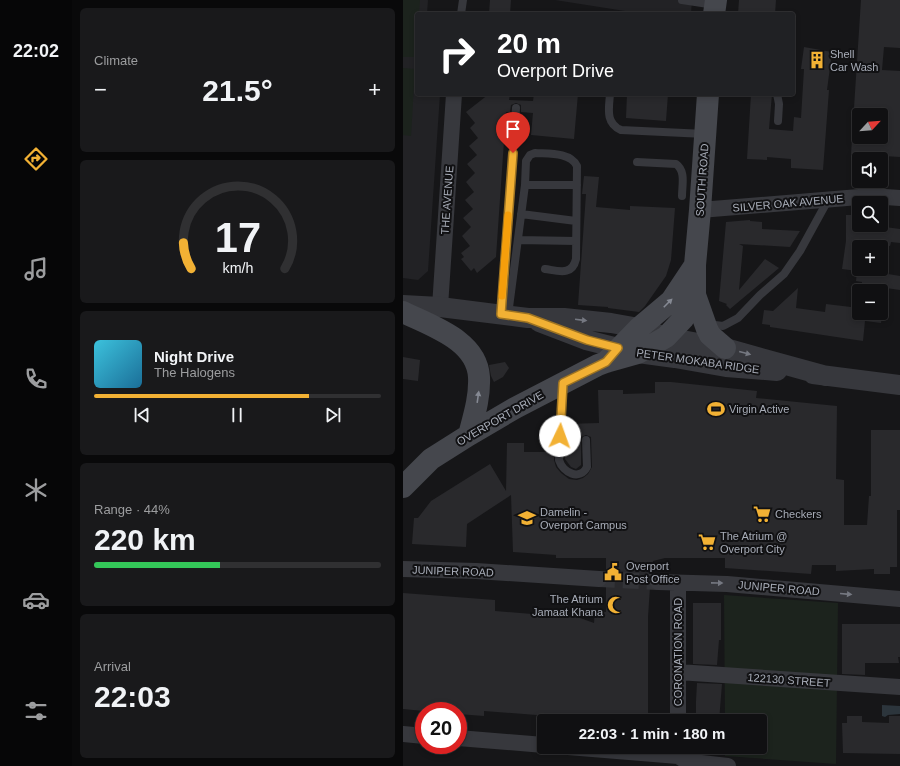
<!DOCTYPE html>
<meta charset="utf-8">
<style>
:root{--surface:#101012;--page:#19191b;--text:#f1f3f6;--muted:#9c9d9f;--line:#303032;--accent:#f2b134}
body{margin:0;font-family:Arial,sans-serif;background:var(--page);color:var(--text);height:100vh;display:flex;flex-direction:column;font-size:15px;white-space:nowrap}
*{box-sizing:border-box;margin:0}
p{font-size:13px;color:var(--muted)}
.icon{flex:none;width:22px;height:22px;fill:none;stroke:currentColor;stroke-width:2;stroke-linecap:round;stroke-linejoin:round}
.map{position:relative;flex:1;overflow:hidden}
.panel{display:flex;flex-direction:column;gap:8px;padding:8px;background:#09090a;width:331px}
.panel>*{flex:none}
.hud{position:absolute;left:12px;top:12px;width:380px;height:84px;border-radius:4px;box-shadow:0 2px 6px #0003,0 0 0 1px var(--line);background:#202124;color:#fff;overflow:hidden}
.needle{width:26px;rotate:64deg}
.tools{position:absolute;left:449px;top:108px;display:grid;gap:8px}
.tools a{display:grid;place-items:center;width:36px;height:36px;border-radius:4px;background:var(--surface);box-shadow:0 2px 6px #0003,0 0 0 1px var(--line);font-size:20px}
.speed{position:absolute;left:12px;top:702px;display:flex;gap:8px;font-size:20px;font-weight:700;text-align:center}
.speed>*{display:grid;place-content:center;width:52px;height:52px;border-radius:50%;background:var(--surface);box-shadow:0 2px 6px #0003,0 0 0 1px var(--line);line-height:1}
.speed .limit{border:6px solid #d22;background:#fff;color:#111}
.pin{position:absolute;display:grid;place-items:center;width:34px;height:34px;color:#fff;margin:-41px -17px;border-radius:50% 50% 50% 0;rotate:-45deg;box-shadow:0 0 4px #0007}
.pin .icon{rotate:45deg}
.me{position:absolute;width:44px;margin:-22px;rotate:3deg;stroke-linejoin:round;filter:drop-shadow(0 0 3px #0008)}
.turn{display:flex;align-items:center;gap:14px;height:84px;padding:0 16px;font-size:18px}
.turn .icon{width:52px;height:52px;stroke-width:2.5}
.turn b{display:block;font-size:28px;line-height:34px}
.big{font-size:30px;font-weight:600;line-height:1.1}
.panel .tile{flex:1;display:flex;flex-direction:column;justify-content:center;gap:6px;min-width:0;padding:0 14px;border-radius:6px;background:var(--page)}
.panel .dial{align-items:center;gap:0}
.dial svg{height:104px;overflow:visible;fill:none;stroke:var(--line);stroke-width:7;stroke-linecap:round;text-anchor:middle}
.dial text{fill:var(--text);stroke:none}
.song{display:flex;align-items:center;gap:12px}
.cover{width:48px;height:48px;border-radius:6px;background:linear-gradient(135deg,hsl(190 70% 55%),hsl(200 70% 35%))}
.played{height:4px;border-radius:2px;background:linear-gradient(90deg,var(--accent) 75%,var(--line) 75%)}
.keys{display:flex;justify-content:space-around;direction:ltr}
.heat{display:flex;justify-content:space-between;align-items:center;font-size:22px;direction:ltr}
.charge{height:6px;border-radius:3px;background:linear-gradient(90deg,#34c759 44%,var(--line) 0)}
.trip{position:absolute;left:134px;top:714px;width:230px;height:40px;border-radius:4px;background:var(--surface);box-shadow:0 2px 6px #0003,0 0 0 1px var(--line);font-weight:600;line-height:40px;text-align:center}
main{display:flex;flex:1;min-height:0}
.tabs{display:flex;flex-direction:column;width:72px;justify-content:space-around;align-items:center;background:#060607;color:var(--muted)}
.tabs .icon{width:28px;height:28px}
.tabs .selected{color:var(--accent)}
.tabs b{font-size:18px;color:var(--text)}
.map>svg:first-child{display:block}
.built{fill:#222225}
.green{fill:#1c231d}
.water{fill:#2c353c}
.building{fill:#29292c;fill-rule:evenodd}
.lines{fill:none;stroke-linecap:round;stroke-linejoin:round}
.minor-tunnel{stroke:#333438;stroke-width:16;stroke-dasharray:16 8;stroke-linecap:butt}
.service{stroke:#37383d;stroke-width:8}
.minor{stroke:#37383d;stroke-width:16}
.tertiary{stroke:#37383d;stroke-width:20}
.secondary{stroke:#45474d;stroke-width:22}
.oneway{fill:#858993}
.oneway2{fill:#757881}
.route-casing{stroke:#9d7322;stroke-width:10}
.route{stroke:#f2b134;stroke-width:7}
.slow{stroke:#f59e0b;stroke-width:7}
.labels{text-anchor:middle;stroke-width:4;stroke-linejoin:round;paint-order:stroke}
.poi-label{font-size:11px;fill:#a8adb8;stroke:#111113;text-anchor:start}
.street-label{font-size:11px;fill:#a8adb8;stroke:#111113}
</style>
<main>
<nav class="tabs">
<b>22:02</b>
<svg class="icon selected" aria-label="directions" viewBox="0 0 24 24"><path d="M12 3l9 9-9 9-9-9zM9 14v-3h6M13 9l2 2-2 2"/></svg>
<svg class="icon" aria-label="music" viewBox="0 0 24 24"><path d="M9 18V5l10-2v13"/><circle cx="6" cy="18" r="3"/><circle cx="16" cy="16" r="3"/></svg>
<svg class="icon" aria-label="phone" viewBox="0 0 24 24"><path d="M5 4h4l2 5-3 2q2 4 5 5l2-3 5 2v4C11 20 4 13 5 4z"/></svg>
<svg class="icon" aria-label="climate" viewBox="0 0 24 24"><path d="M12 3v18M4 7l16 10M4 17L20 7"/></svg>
<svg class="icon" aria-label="car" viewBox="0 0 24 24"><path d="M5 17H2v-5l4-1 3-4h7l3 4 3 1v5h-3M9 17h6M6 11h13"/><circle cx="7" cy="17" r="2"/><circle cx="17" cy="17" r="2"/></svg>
<svg class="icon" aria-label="filters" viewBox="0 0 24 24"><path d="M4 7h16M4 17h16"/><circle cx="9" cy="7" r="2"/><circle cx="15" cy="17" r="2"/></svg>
</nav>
<section class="panel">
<div class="tile"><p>Climate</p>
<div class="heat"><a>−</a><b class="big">21.5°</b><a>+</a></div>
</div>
<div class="tile dial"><svg viewBox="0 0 100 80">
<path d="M14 69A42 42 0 1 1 86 69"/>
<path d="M14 69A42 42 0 0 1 8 49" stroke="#f2b134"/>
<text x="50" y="56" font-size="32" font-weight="700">17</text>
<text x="50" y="72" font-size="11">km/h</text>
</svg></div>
<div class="tile">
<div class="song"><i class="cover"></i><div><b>Night Drive</b><p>The Halogens</p></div></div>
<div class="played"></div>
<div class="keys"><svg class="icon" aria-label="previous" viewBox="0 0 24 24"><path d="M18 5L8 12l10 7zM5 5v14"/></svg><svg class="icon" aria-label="pause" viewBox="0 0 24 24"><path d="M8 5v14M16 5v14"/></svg><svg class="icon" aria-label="next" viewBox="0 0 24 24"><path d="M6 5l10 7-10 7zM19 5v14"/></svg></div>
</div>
<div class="tile"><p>Range · 44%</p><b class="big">220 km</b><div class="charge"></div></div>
<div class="tile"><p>Arrival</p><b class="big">22:03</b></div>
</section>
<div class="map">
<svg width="497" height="766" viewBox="0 0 497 766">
<rect width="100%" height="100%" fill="#161618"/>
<path class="built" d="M0,0h25l-1,14h-10v80h23l-12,177 -10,9 -15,-2z
M152,0h137l-1,14h-47z"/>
<path class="green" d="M0,0h17l-1,14h-2l-1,43h-13z
M0,68l12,1 -4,67 -8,-1z
M321,595l114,8 -2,161 -111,-8v-9h35v-26h-35z"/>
<path class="water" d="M479,705l18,1v8l-12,1 -3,2 -3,-1z"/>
<path class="building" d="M87,0h21l-1,14h-21z
M336,0h37l-1,14h-37z
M458,0h39v48l-16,-1 -2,23 18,1v86l-49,-3zM456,115h22v22h-22z
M401,47l28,5 -5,38h2l-6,80 -32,-2v-9l-24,-2v3l-20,-1 4,-65h21l-3,35 24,2 1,-14 7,1 3,-49h-3z
M86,94h21l-1,6 24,1 1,-7h44l-4,45 -43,-4 2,-22 -12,-1v-7l-5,-2 -5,2 -1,7h-4l-10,145 -19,16 -3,-5 -3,3 -10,-12 3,-2 -3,-4 9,-7 -8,-10 9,-9 -8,-9 10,-9 -8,-9 9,-8 -8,-10 9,-9 -8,-9 10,-9 -8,-9 9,-8 -8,-10 5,-5 -9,-11z
M224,94h41l-2,27 -40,-3z
M181,176l15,1 -3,30 34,3v-4l45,2 -4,52 -5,16 -21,30 -6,6 -31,-4v-1l-30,-2 8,-111h-4z
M443,215h13v10h11l30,4v14l-9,-1 -1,4 -5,-1 -3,28 18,3v14l-14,-2 -5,35 -16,-2 -2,20 -93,-14v-2l-8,-1 2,-14 9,1 25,-23 -2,20 29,4 1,-8 33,4v5h22v-22h-20l1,-9 -6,-1 1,-10 -15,-2 4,-28zM456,247h22v22h-22z
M347,220v1l12,1v7l38,2 -10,16 -51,-3 4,2 -4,44 26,-31 14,9 -49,41 -4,-4 1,-1 -8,-3 7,-79z
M0,357l17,3 -2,21 -15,-2z
M102,362l4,6 -6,9 -9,5 -3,-6 -2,-11z
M252,382h16l86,9 -1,7 81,8 -1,73 8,1v45h23l2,-29h2v-66h29v80h-3v57h-7v7h-16v-5l-38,2v-6h-24l-1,9 -86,-6v-10h-60l-12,3 -2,15 -2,6 1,5 -2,30v104h-34l-130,-10v5l-26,-2v-3h-34l-21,-2v-116l92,7v11l85,7 14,5 1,-12 11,1v-27l2,-6 -2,-6v-15h-50v-3l-43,-3 -2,-57 -44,29 -1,23 -54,-3 2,-26h4l13,-17 59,-37 16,27 1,-48h17v9h28v-28h3l-1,36 2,7 5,6 8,6 8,1 6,-2 5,-4 4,-7 -1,-30 -5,-2 -5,2v28l-5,4 -5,-2 -6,-8 1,-35 33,-1 -1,-33h25v4l32,-1z
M290,603h28v37h-2l-2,25 -24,-1z
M439,624h58v33h-2l1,6h-34v12l-23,-1z
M294,683l25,1 -3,37h-23v-20z
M444,716h15v6l27,1v-7h11v38l-57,-1 -1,-30h5z"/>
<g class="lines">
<path class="minor-tunnel" d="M196,579l59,3"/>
<path class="service" d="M279,0l33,5
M58,14l2,-14
M207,94c-1,14 -5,29 11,36l84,4
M374,94l2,10 -1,17
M234,162l39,2c10,7 6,21 6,32
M122,185h52
M118,214l55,7
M115,240l58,1
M98,314l15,-206
M105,315l17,-130 1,-24 4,-6 5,-2c13,1 35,-1 42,13l-1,93c-4,17 -17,12 -31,10
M304,324l16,2 15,-8 22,-23 24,-21 16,-23 28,-51
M160,385l-4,75c4,13 21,21 28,7l-1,-27"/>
<path class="minor" d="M297,210l171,-14 29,2
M37,307l14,-213
M0,569l73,2 123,8
M255,582l69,2 173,15
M275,583v138
M275,672l222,15
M0,734l21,2
M55,738l86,7
M165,747l110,9 8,5 6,1 36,4"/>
<path class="tertiary" d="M0,305l37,2 88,11h36l47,5 28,5 27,9 59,11 101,28
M136,322l47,18 52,13 37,5 51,9 51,4
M410,374l87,11"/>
<path class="secondary" d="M311,14l2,-14
M292,295l12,34 3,6 15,13
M0,312c28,14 74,28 76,65 1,20 -5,39 -10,58
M203,362l33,-34 32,-27 24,-36
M0,487l28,-28 38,-24 46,-27 83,-43 8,-3 32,-9 28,-16 17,-18 12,-24v-30l5,-55 8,-116"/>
</g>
<defs><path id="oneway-solid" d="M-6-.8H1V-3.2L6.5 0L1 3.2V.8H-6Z"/></defs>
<g class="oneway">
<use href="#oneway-solid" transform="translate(265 303) rotate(-45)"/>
<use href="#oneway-solid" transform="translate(75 397) rotate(-82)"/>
</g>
<g class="oneway2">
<use href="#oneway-solid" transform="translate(178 320) rotate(7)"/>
<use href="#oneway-solid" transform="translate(342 353) rotate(15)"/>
<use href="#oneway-solid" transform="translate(314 583) rotate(1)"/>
<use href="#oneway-solid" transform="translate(443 594) rotate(5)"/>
</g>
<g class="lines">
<g class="route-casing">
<path id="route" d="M110,153l-12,161 27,4 59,22 31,8 -12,14 -43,21 -3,53"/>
</g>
<use href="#route" class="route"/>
<path class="slow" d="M99,296l6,-81"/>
</g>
<defs>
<g id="building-bare" transform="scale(1.38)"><path d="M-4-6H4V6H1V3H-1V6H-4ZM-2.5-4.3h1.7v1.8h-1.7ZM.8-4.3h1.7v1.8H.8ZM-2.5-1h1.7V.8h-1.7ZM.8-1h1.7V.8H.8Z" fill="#f2b134" stroke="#111113" stroke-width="2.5" paint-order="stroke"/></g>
<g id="stadium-bare" transform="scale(1.38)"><path d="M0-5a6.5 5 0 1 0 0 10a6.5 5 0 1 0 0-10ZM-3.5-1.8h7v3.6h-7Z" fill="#f2b134" stroke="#111113" stroke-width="2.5" paint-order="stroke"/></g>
<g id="supermarket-bare" transform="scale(1.38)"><path d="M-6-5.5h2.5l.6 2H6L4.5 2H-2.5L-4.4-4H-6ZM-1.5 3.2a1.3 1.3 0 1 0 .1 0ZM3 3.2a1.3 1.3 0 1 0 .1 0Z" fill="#f2b134" stroke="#111113" stroke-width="2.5" paint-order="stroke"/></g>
<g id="university-bare" transform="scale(1.38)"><path d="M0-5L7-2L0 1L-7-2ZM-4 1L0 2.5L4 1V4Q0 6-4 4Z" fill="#f2b134" stroke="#111113" stroke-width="2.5" paint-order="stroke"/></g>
<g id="civic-bare" transform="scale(1.38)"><path d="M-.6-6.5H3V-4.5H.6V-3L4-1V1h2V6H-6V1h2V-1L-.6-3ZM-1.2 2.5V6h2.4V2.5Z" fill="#f2b134" stroke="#111113" stroke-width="2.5" paint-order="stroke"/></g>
<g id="mosque-bare" transform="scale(1.38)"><path d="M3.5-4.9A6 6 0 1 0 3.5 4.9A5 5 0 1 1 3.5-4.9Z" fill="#f2b134" stroke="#111113" stroke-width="2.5" paint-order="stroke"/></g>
</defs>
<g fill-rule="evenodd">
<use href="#building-bare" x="414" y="60"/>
<use href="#stadium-bare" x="313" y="409"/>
<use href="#supermarket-bare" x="359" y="514"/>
<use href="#university-bare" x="124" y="518"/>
<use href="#supermarket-bare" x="304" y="542"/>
<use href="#civic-bare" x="210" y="572"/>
<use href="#mosque-bare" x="213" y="605"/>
</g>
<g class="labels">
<g class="poi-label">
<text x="427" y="58">Shell<tspan x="427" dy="13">Car Wash</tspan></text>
<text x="326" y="413">Virgin Active</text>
<text x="137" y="516">Damelin -<tspan x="137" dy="13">Overport Campus</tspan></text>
<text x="372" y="518">Checkers</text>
<text x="317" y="540">The Atrium @<tspan x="317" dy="13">Overport City</tspan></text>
<text x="223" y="570">Overport<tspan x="223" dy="13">Post Office</tspan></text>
<text x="200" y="603" text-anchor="end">The Atrium<tspan x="200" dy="13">Jamaat Khana</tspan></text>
</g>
<g class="street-label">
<text transform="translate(299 180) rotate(-86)" y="4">SOUTH ROAD</text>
<text transform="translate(44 200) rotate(-86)" y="4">THE AVENUE</text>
<text transform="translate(385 203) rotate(-5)" y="4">SILVER OAK AVENUE</text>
<text transform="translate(295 361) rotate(8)" y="4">PETER MOKABA RIDGE</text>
<text transform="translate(97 418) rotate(-30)" y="4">OVERPORT DRIVE</text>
<text transform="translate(50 571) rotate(2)" y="4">JUNIPER ROAD</text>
<text transform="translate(376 588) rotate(5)" y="4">JUNIPER ROAD</text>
<text transform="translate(275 652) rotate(-90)" y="4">CORONATION ROAD</text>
<text transform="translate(386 680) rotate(4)" y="4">122130 STREET</text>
</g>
</g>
</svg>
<div class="tools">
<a><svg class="needle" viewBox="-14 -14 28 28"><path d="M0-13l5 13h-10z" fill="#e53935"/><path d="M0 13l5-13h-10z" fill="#9c9d9f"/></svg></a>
<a><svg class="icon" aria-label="sound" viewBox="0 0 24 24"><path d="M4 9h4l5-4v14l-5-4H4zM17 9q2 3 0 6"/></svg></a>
<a><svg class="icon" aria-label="search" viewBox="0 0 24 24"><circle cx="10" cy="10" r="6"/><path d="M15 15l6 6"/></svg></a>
<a>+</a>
<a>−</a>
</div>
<div class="speed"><div class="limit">20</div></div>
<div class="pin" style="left:110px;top:153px;background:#d93025"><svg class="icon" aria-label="arrive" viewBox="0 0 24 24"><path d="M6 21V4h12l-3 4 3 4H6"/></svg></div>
<svg class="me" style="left:157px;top:436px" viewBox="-20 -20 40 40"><circle r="19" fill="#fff"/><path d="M0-13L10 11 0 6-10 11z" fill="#f2b134"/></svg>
<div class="trip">22:03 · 1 min · 180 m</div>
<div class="hud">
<div class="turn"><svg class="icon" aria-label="right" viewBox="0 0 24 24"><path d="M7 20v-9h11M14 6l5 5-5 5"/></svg><div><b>20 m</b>Overport Drive</div></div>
</div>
</div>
</main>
